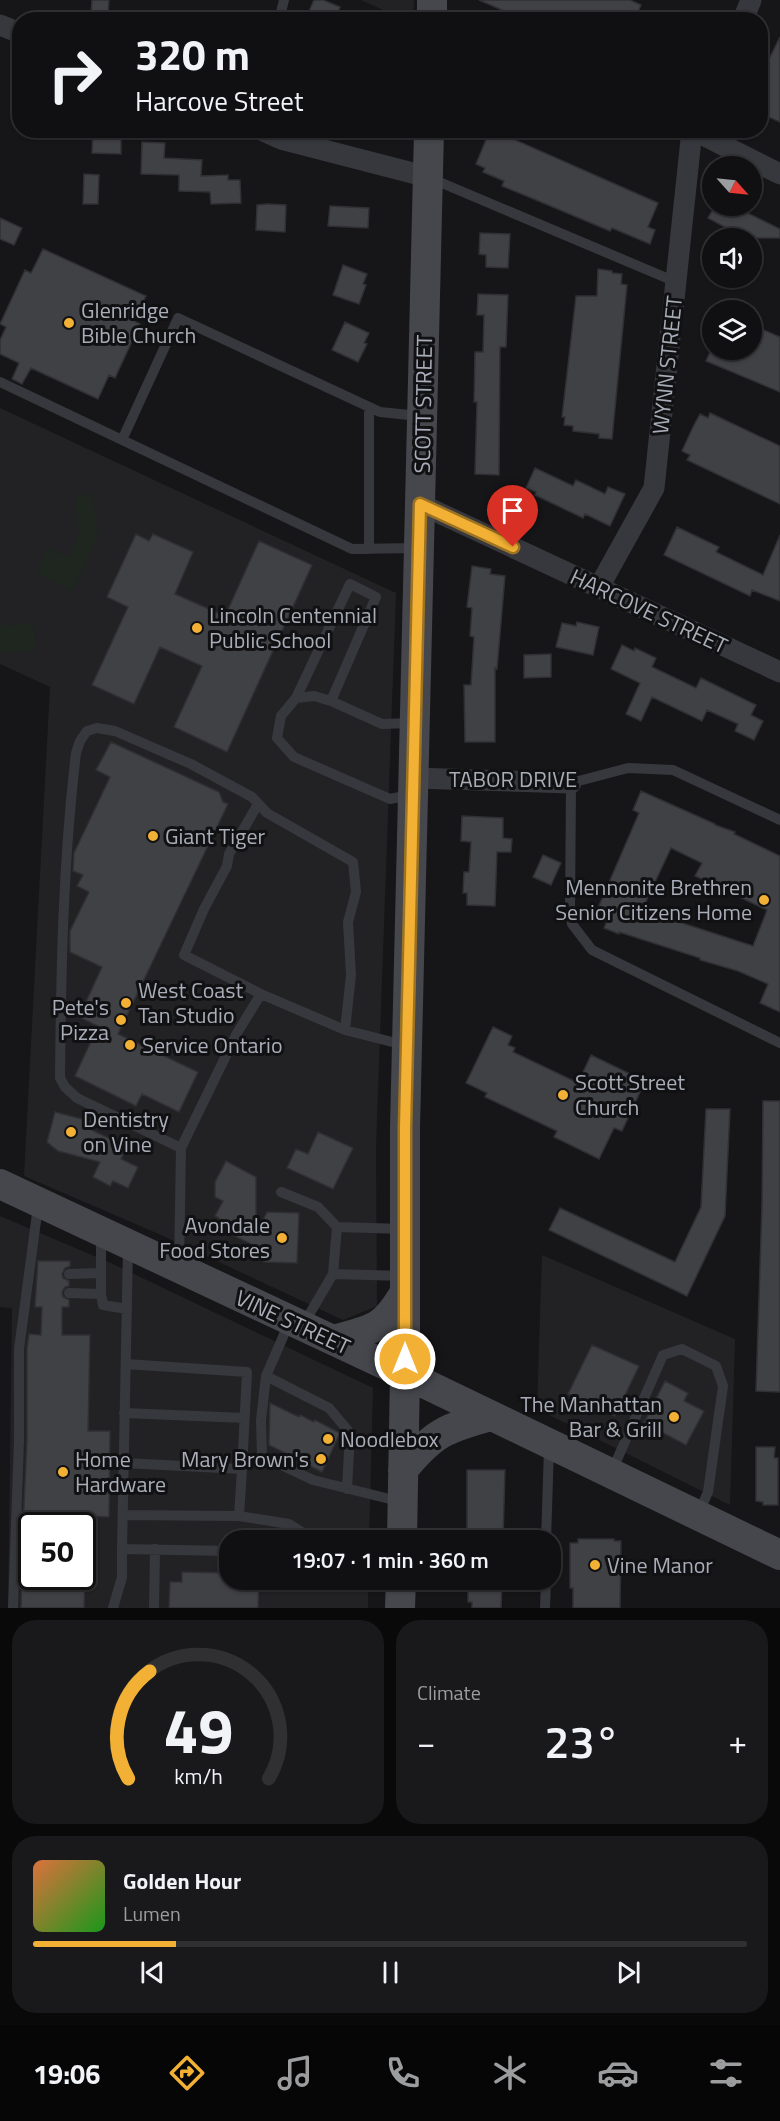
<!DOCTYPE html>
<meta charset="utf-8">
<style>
:root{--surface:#101012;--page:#19191b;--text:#f1f3f6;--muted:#9c9d9f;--line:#303032;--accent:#f2b134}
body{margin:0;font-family:"Titillium Web",sans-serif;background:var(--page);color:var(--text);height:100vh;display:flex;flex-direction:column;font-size:22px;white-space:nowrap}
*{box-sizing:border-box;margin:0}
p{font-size:20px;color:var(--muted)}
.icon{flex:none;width:33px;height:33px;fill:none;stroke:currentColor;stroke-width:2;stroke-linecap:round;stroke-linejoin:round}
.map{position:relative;height:1608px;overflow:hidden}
.sheet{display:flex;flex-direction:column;gap:12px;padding:12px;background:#09090a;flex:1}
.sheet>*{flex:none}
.top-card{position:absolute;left:12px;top:12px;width:756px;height:126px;border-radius:24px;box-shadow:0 2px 4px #0004,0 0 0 2px var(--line);background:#101012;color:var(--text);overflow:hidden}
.needle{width:39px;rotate:117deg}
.tools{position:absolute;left:702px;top:156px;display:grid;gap:12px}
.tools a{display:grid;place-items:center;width:60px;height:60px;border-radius:50%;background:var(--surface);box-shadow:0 2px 4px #0004,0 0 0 2px var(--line);font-size:30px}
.speed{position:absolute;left:18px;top:1512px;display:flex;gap:12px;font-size:30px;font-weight:700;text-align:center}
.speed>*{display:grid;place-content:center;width:78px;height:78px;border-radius:50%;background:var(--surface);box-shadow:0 2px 4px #0004,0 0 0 2px var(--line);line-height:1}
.speed .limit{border:3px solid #111;border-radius:9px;background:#fff;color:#111}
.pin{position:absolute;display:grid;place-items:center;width:51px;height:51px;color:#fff;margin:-62px -26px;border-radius:50% 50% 50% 0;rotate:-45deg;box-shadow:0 0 6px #0007}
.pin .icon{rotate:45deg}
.me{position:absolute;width:66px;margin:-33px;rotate:0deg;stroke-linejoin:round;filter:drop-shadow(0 0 4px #0008)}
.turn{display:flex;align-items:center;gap:21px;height:126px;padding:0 24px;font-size:27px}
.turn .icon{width:78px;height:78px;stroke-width:2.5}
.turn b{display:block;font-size:42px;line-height:51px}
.big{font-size:45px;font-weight:600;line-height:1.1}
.sheet .card{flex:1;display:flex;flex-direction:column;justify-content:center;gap:9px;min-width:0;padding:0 21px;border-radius:24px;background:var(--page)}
.sheet .dial{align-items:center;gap:0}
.dial svg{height:156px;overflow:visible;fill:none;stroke:var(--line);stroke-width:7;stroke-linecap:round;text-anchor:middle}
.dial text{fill:var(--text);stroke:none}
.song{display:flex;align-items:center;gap:18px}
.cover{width:72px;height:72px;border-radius:9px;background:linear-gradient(135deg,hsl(20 70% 55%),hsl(120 70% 35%))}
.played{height:6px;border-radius:3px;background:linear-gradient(90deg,var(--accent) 20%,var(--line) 20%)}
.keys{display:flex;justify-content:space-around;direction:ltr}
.heat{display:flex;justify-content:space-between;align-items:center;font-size:33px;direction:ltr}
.sheet .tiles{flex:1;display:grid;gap:12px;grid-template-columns:1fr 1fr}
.card:last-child{grid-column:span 2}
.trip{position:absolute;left:219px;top:1530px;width:342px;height:60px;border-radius:24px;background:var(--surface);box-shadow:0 2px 4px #0004,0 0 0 2px var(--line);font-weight:600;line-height:60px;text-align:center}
.dock{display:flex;height:96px;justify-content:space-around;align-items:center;background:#060607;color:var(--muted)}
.dock .icon{width:42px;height:42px}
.dock .current{color:var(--accent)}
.dock b{font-size:27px;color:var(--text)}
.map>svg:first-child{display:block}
.built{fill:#222225;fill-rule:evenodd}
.green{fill:#1e261f}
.building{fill:#404145;stroke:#303034;stroke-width:1.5;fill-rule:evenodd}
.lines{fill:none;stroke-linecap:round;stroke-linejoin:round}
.lane{stroke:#37383d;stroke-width:10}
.street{stroke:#37383d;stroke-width:21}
.secondary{stroke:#45474d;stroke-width:30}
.route-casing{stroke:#9d7322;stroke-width:15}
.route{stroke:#f2b134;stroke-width:10}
.poi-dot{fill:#f2b134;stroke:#111113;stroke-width:2}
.labels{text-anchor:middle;stroke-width:6;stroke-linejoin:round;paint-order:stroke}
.poi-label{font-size:22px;fill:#a8adb8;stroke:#111113;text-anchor:start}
.street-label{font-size:22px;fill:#a8adb8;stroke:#111113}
</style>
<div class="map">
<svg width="780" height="1608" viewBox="0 0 780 1608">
<rect width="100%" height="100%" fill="#161618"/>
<path class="built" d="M361,0h53l-1,19h-10z
M0,408l396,185 -20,553 1,160 -34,14 -182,-85 -137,-59 26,-489 -50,-23z
M0,1216l113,48 260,124 -4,152h-139v40h138v28h-360l4,-300 -12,-1zM32,1526h50v50h-50z
M542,1255l193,84 -5,166 -193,-96z"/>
<path class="green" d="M92,493l6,42 -25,56 -37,-17 11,-26 21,9 11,-22 -4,-37z
M34,624l1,27 -35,2v-28z"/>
<path class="building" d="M92,0h17l-1,14h-17z
M314,0h9l17,7 -5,13h-30z
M479,0h151l11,5 -6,15h-110z
M780,37v85l-20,-9v-36z
M93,130h28v24l-29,-1z
M490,130h16l-2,5 154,68 -10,24 7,3 -5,14 -38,-16 -2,3 -81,-34 -27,-11 2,-5 -21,-9 2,-4 -9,-4z
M142,142l23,1 -1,15 38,2 -1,16 27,-1v5h12l1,23 -30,1 -1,-12 -31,-1v-16l-38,-1z
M84,174l15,1 -1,29h-15z
M268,204l18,1 -1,27 -29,-2 1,-25z
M330,206l39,2 -1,20 -40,-2z
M715,206h18l47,23v9h-31l-13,-5 -28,-15z
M0,218l22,10 -8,17 -14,-6z
M480,233l30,1 -2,34 -22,-1v-12l-7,-1z
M43,249l103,47 -12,25 6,3 -25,54 -6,-3 -11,24 -67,-31 -9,16 -10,-5 7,-16 -19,-9v-14l6,-13 -6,-3 25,-54 6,3z
M343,265l24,9 -4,10 3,1 -7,19 -26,-9z
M598,269l14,2v2l10,1 -1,10 6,1 -15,154 -13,-1v-4l-26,-3v-5l-9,-1 1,-8h-3l14,-121h21z
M478,294l30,1 -2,52h-6l-1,128 -24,-1 2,-72h-3l1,-50h8l1,-37h-7z
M345,322l24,11 -5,10 3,1 -9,18 -26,-12z
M752,325l28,12v55l-74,-31 5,-11h41z
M710,413l70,33v58l-93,-44 3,-5 -8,-4 11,-24 7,-13 8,4z
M535,468l38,18 3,-6 29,14 3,-7 17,7 -15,32 -25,-12 -2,4 -48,-23 1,-3 -10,-4z
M677,527l42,20 -3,5 47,23 17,-40v66l-28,-11 -2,6 -86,-41z
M136,534l13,7 4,-7 40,18 -18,42 50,22 34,-75 53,24 -85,187 -53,-25 28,-61 -42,-19 -26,57 -42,-19 36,-78 -21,-10z
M472,566l19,3 -1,5 15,2 -8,93 -2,-1v74h-30l-1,-57h7l3,-48 -4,-1 2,-28 -5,-1z
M577,622l22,5 -6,28 -37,-8 6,-24 14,3z
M622,645l12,6 1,-3 21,10 -4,9 44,21 5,-10 55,27 -5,10 12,6 -9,19 -19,-9 3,-7 -31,-14 -5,11 -50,-24 -11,24 -15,-7 14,-31 -29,-14z
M551,654v23l-27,1v-23z
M111,742l108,50 4,10 5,2 -110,230 80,38 -19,40 -37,-18 -6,12 -61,-30 23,-50 -19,-9 23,-50 -32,-15v-21l19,-39 -12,-6 6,-11 -10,-4 1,-18 36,-76 -14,-7z
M641,791l74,33v1l20,7 -1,2 46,22v156l-20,-9 8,-19 -30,-13 -38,-11v-2l-81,-26v2l-15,-6 3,-7 -12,-6 44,-102 -6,-3zM671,848l31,15 -7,13 72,34 -14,36 -111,-36z
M462,816l41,2v20l9,1 -1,13h-14l-2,54 -28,-1v-12h-4l1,-21h5l2,-30 -10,-1z
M543,855l18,8 -10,22 -18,-8z
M493,1027l19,9 -4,9 7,3 -2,4 65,31 13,-28 54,26 -23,50 -8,-3 -15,31 -45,-22 3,-6 -72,-34 2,-4 -21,-10z
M763,1101h17v291l-24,-1 6,-187z
M706,1109h24l-5,107 -38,80 -138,-66 11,-22 115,54 26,-55z
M55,1112l39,10 -2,8 35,17 -6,12 17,8 -10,21 -15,-7 -3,5 -17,-9 7,-15 -42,-11 -11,-9z
M318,1132l35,16 -20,41 -46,-21 9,-19 12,5z
M226,1161l30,16v58l11,-23 32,1 -2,50 -33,-1 1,-11 -50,-25 4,-8 -4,-2 8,-15 -8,-4v-15z
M38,1261h32v5l-5,2 -3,6 1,4 6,3v5l-4,1 -3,5 1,5 6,3v7h-7v28h28l-2,96h22l-1,86 -23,-1v10h-63l4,-85v-92l2,-15 12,1 1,-28h-7z
M592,1345l47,21 -24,50 -47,-22z
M665,1381l23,12 -4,8 20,10 -18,34 -42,-22z
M270,1403l29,14 1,-2 14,7 1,-2 25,13 -18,39 -53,-27z
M756,1447h19l-1,11h4v47h-15v-3l-7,-1z
M467,1470h38l-2,70h-36z
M578,1539h36v2h7l-1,67h-47v-20h-3v-45h8z
M182,1572l48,1v7h29l-1,28h-89l1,-26h12z
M22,1576h63l-1,32h-63z
M468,1582l34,1 -1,25h-29v-6h-4z"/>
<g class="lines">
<path class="lane" d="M279,20l5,-20
M430,178l246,104
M0,382l352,167 64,-1
M369,407v142
M122,440l56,-122 202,94 39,4
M296,698l54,-114 26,13 -45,104
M410,795l-20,4 -96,-42 -17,-19 4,-22 15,-18 18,-2 17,5 51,23 30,-1
M258,804l-29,50 -2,12 -23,43 -20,46 77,39 84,36 59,15
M780,820l-107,-50 -45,-2 -57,15 -1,128 2,13 20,26 188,93
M181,1148l-104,-50 -12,-11 -5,-9c1,-108 3,-216 16,-325l4,-12 7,-10 10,-3 18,3 76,33 61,33 15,16 86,49 3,30 -8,30 3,53 -6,55
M281,1192l37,15 19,20
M101,1234v60l2,11 24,4
M128,1247l-6,302 108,2
M179,1265l2,-117 56,-115 24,-39
M69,1274l32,-1
M404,1276l-71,-2 4,-47 67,2
M69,1293l32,1
M289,1323l-23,53 63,32 21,25 -3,56
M303,1325l30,-51
M266,1376l-5,44 1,36 51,24 89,22
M124,1413l121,5
M124,1463l118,6 5,-97 -121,-8
M612,1471l51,-116 19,-6 34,17 7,20 -15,106 -10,23
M123,1515l116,1 3,-47
M239,1516l50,8 25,16
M546,1540l3,-92
M13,1608l6,-167v-92l19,-143
M113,1608l9,-31v-28
M154,1608l1,-59
M545,1608l1,-28"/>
<path class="street" d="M743,20l8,-20
M0,25l20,8
M261,130l20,9 147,38
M693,130l87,44
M420,504l360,168
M599,587l55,-99 38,-358
M413,778l158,5"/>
<path class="secondary" d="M432,20v-20
M0,1184l405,190 375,181
M333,1340c40,-11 50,-10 72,-48
M403,1470c30,-37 43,-42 88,-54
M402,1540l3,-166v-246l24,-998
M400,1608l1,-28"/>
</g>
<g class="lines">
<g class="route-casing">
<path id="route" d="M405,1359v-231l15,-624 93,43"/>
</g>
<use href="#route" class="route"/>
</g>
<g class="poi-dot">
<circle cx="69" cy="323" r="6"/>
<circle cx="197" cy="628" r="6"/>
<circle cx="153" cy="836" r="6"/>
<circle cx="764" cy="900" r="6"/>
<circle cx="126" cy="1003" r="6"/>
<circle cx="121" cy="1020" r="6"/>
<circle cx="130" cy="1045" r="6"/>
<circle cx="563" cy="1095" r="6"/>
<circle cx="71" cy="1132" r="6"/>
<circle cx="282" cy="1238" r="6"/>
<circle cx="674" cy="1417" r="6"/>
<circle cx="328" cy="1439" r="6"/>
<circle cx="321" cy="1459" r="6"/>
<circle cx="63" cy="1472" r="6"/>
<circle cx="595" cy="1565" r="6"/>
</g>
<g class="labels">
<g class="poi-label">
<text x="81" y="318">Glenridge<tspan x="81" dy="25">Bible Church</tspan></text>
<text x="209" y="623">Lincoln Centennial<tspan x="209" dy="25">Public School</tspan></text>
<text x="165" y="844">Giant Tiger</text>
<text x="752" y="895" text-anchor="end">Mennonite Brethren<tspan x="752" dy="25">Senior Citizens Home</tspan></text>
<text x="138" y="998">West Coast<tspan x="138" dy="25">Tan Studio</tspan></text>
<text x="109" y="1015" text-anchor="end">Pete's<tspan x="109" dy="25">Pizza</tspan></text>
<text x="142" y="1053">Service Ontario</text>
<text x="575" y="1090">Scott Street<tspan x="575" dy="25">Church</tspan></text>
<text x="83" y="1127">Dentistry<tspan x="83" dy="25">on Vine</tspan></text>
<text x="270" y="1233" text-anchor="end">Avondale<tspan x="270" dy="25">Food Stores</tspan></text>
<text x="662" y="1412" text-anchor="end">The Manhattan<tspan x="662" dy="25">Bar &amp; Grill</tspan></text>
<text x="340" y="1447">Noodlebox</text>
<text x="75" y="1467">Home<tspan x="75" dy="25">Hardware</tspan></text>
<text x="309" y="1467" text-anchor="end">Mary Brown's</text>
<text x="607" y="1573">Vine Manor</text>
</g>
<g class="street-label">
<text transform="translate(667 365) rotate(-84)" y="8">WYNN STREET</text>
<text transform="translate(423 404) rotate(-89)" y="8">SCOTT STREET</text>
<text transform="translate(649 611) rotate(25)" y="8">HARCOVE STREET</text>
<text x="513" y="787">TABOR DRIVE</text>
<text transform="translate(293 1322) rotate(25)" y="8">VINE STREET</text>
</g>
</g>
</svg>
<div class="tools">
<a><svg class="needle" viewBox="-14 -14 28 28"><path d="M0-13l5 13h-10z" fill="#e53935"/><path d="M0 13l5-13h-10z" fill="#9c9d9f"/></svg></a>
<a><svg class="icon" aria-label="sound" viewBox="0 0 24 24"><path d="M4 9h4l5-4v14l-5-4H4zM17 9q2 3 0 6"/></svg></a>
<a><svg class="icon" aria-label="layers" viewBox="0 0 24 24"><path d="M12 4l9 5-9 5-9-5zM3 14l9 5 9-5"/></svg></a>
</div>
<div class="speed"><div class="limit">50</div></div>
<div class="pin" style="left:513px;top:547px;background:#d93025"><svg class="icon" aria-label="arrive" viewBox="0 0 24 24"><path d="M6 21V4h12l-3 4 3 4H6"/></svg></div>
<svg class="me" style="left:405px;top:1359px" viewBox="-20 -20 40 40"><circle r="17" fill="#f2b134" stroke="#fff" stroke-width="3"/><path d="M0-11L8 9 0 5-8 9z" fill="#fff"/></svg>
<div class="trip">19:07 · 1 min · 360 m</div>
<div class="top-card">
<div class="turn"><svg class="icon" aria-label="right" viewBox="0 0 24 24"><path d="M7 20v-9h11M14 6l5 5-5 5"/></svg><div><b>320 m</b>Harcove Street</div></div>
</div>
</div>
<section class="sheet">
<div class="tiles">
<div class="card dial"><svg viewBox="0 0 100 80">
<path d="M14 69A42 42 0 1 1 86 69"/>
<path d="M14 69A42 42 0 0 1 25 14" stroke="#f2b134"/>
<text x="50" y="56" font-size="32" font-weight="700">49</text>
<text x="50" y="72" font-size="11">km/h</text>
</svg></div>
<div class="card"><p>Climate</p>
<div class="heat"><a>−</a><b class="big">23°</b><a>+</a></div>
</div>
<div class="card">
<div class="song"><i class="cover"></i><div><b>Golden Hour</b><p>Lumen</p></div></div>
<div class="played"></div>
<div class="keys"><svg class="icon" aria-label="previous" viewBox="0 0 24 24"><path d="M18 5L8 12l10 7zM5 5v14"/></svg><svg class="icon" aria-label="pause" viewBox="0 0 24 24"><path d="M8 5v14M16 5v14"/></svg><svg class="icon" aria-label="next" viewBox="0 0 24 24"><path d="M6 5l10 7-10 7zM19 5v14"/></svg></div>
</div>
</div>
</section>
<nav class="dock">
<b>19:06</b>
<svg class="icon current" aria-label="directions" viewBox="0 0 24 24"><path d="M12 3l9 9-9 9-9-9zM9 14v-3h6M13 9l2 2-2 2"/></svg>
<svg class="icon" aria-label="music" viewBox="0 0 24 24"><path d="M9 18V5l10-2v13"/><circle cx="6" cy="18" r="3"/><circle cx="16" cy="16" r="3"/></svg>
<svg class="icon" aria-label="phone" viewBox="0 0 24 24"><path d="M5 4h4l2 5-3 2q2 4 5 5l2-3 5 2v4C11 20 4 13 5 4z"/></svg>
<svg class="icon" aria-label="climate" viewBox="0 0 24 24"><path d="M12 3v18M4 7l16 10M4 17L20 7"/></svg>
<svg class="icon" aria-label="car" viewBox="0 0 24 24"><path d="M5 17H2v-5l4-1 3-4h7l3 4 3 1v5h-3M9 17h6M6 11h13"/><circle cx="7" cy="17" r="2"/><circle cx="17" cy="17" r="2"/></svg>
<svg class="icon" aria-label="filters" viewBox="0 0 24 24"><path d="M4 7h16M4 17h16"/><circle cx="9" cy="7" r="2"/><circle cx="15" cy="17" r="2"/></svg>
</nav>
